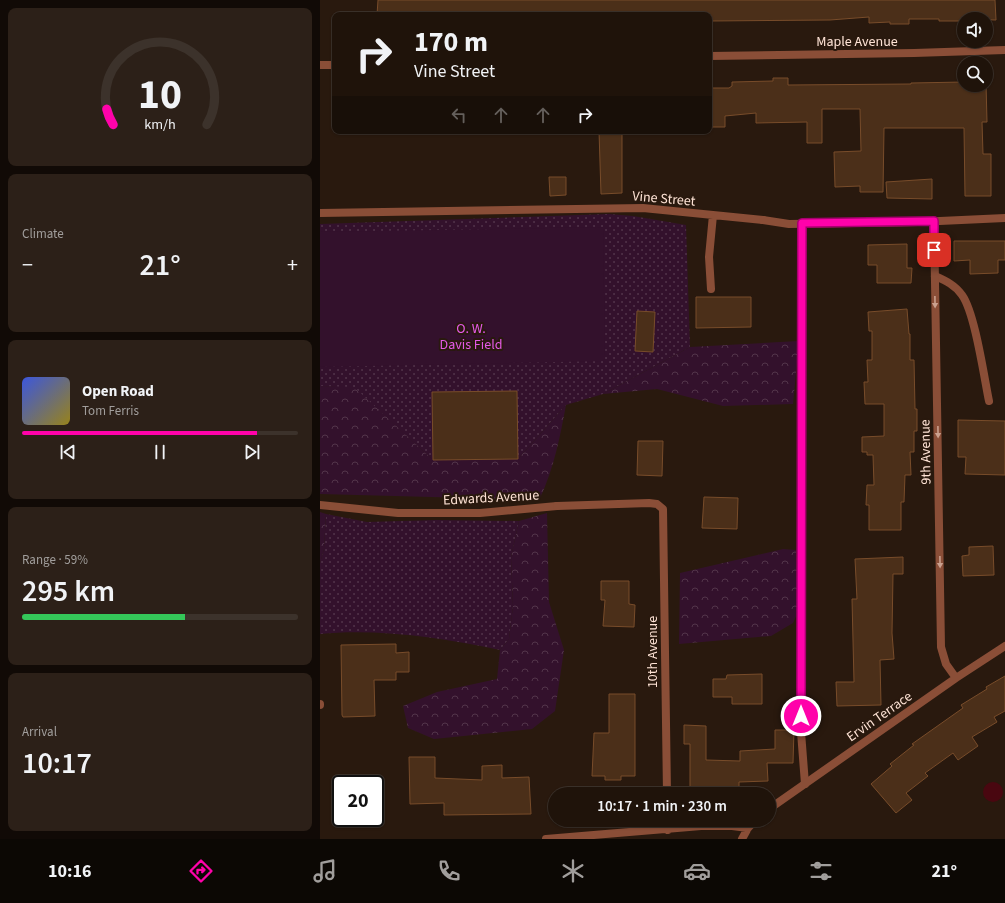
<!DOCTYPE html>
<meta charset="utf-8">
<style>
:root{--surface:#1f130a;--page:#2c2018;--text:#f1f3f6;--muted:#a19e9c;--line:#3c322b;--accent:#ff02aa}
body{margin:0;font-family:"Source Sans 3",sans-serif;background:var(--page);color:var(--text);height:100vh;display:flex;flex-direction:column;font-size:15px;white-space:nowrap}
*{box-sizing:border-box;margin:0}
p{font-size:13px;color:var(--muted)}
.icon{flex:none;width:22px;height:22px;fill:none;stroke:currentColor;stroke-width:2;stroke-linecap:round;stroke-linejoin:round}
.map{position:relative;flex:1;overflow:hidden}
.side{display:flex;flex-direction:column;gap:8px;padding:8px;background:#110a06;width:320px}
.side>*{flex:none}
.banner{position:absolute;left:12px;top:12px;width:380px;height:122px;border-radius:8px;box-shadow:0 1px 3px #0004,0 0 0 1px var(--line);background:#1f130a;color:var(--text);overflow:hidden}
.controls{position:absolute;left:637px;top:12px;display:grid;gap:8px}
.controls a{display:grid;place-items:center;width:36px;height:36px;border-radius:50%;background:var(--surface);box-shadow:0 1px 3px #0004,0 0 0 1px var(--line);font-size:20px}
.speed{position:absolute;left:12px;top:775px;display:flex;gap:8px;font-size:20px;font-weight:700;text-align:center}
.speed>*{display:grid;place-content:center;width:52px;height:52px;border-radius:50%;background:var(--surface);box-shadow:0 1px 3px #0004,0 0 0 1px var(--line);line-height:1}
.speed .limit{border:2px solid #111;border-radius:6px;background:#fff;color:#111}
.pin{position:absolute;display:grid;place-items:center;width:34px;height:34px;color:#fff;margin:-17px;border-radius:8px;box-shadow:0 2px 6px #0006}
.me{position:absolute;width:44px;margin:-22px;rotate:0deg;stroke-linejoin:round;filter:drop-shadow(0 0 3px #0008)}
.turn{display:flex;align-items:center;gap:14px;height:84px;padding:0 16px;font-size:18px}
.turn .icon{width:52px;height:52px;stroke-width:2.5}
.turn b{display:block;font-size:28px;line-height:34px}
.lanes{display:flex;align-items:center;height:38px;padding:0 16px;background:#0003;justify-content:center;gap:20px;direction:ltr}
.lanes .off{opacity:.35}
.big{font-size:30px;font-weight:600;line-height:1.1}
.side .widget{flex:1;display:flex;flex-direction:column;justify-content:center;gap:6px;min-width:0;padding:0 14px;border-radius:8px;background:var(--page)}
.side .dial{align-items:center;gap:0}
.dial svg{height:104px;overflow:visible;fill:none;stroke:var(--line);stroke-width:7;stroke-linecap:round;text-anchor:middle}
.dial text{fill:var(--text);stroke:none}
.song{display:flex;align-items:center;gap:12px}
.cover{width:48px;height:48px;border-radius:6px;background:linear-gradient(135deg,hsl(230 70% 55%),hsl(50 70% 35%))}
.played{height:4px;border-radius:2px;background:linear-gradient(90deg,var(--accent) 85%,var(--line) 85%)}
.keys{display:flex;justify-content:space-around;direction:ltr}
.heat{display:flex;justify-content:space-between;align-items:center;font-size:22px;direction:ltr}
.charge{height:6px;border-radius:3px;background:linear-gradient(90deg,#34c759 59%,var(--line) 0)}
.trip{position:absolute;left:228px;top:787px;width:228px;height:40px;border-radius:20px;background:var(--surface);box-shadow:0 1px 3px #0004,0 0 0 1px var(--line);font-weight:600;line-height:40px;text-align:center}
.dock{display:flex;height:64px;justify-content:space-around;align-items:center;background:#0c0804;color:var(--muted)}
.dock .icon{width:28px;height:28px}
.dock .current{color:var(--accent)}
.dock b{font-size:18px;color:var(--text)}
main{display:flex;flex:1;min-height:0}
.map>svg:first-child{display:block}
.grass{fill:url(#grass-dots)}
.forest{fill:url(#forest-crowns)}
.garden{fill:#33112c}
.water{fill:#490710}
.building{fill:#4b2f19;stroke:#784c2a}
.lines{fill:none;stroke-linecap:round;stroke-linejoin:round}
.lane{stroke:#8a4e37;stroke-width:8}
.street{stroke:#8a4e37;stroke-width:8}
.oneway{fill:#caa08e}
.route-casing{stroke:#a6016e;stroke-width:10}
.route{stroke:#ff02aa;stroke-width:7}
.labels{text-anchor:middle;stroke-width:4;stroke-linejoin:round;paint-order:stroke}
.street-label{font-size:14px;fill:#ffe4d6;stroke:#29190e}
.park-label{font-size:14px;fill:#e55ae7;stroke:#29190e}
</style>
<main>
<section class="side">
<div class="widget dial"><svg viewBox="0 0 100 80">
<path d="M14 69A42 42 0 1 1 86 69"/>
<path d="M14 69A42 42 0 0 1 9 57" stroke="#ff02aa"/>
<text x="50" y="56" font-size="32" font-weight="700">10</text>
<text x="50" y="72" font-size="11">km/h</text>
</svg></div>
<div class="widget"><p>Climate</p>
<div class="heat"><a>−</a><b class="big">21°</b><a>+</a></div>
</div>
<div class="widget">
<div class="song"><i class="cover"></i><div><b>Open Road</b><p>Tom Ferris</p></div></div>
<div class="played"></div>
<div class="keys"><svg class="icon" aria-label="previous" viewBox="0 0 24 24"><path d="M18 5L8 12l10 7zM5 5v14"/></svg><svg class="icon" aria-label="pause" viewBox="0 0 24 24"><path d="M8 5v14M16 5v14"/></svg><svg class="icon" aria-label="next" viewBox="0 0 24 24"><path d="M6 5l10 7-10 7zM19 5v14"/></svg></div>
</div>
<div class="widget"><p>Range · 59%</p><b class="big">295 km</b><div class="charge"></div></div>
<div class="widget"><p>Arrival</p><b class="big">10:17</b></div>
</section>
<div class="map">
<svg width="685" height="839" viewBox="0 0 685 839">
<defs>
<pattern id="grass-dots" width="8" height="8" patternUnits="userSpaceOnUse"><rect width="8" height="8" fill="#33112c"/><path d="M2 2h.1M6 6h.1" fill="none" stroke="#52344a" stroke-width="1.8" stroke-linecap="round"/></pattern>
<pattern id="forest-crowns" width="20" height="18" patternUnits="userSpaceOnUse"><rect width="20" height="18" fill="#33112c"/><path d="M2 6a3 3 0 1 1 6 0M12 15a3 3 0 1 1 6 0" fill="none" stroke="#52344a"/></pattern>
</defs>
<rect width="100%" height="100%" fill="#29190e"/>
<path class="grass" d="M289,214l24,2 53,9 4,122 -87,47 -37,11 -48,54 -85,1 -79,-72 -34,-2v-162z
M6,514l41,8 69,-2 83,1 -8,36 2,49 -4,33 -9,11c-55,-12 -124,-22 -180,-16v-71l4,-14z"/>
<path class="forest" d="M479,341l-6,63 -70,2 -66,-17 -54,5 87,-47z
M0,386l34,1 79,73 85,-1 48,-54c-6,32 -12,63 -26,93l-33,1 -187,-5z
M0,512l6,2 -2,35 -4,14z
M227,513l2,89 15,48 -9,61 -23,18 -98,10 -26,-11 -5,-22 34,-14 60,-13 3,-29 9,-11 4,-33 -2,-49 8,-36z
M463,549l13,1 2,62 -5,11 -22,13 -92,8 1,-71z"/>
<path class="garden" d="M283,227l2,134 -285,6v-135z"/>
<path class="water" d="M663 792a10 10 0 1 1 20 0a10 10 0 1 1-20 0Z"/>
<path class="building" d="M58,0h617l1,20 -32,-1v2h-25v-2h-30v5h-19v-2l-21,1v-6l-39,3 -121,1v-6h-332z
M453,78h15v7l123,-1v-1l53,-1v3h22v-2l1,39h-5l1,32h8v42h-26l-1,-68h-80l-1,64h-23v-6l-25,1 -1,-35 27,-1 -1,-42h-38v34h-15v-21l-51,1v-10l-31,3v11h-16v-39h20l3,-2v-4l41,-1z
M279,131h23v62l-21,1z
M229,177h17v18l-16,1z
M612,179v20l-45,-1 -1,-16z
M634,241h51v19h-7v13l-28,1v-14l-16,1z
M587,244v24h5l-1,15h-34v-18h-9v-20z
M376,297h55v30l-55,1z
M587,309l2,25h1v26h4l1,49h2v22h-3v21h-4l1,23h-6l-1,27h-3v28h-32v-25h-3l1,-20h7l-1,-30h-6v-3h-5v-15l22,-1v-32h-19l-1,-22h4l-1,-22h5v-29h-3l-1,-19z
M317,311l18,1 -2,40 -18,-1z
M197,391l1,68 -85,1 -1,-68z
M638,420l47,1v54l-40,-1 1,-17h-8z
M318,441h25l-1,35 -25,-1z
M384,497l34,1 -1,31 -35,-1z
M673,546l1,29 -31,1 -1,-20 7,-1v-8z
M583,557v17h-10l-1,59 2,26 -14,1 1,45 -44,1 -1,-24h18l-2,-83h5l-2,-40z
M281,581h28v23l6,1 -1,22 -31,-1 2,-26h-4z
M76,644v9l13,-1v20h-13v8h-22l1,36 -32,1 -1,-2 -1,-70z
M442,674v30h-30v-7h-19v-18h13l1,-4z
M685,676v35l-11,6 3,5 -25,15 6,9 -20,14 -5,-7 -28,20 3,3 -22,17 6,7 -16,13 -25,-29 21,-18 -2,-2 24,-19 -2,-1 51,-36 -2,-3 26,-16 -1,-2z
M289,694h26v82h-14v4h-16v-4h-13l2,-43h15z
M364,725l22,1v34l34,1v-10l35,-2v-19h19l-1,33h-26l1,18 -29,1v12h-49v-50h-6z
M89,757h26v21l47,2v-14l20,-1v13l27,-1 2,37 -87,1v-12l-34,1z"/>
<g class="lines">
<path class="lane" d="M0,213l323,-5 120,12
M482,223l-1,509 4,52
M615,276c11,5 20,9 27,19 13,18 22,82 27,106
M391,289l-2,-32 4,-42
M0,505l78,8h82l77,-7"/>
<path class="street" d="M389,56l205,-3 91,-3
M0,65h15
M443,220l26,4 129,-2 87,-4
M614,221l7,426 5,17 10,14
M237,506l92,-3 8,1 6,5 4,285
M0,704v1
M449,809l187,-131 49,-32
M347,820l1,10
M226,839l155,-13h31l16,2
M422,839l6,-11 8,-8"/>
</g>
<defs><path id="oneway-solid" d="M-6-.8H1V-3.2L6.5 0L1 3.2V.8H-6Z"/></defs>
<g class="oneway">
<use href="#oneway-solid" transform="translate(615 302) rotate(89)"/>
<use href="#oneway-solid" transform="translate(618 432) rotate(89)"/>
<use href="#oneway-solid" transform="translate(620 562) rotate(89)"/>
</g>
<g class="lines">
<g class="route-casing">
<path id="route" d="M481,716l1,-493 132,-2v29"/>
</g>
<use href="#route" class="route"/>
</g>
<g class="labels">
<g class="street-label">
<text x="537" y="46">Maple Avenue</text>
<text transform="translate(344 198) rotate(5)" y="5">Vine Street</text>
<text transform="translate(605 452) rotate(-91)" y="5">9th Avenue</text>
<text transform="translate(171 497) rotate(-3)" y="5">Edwards Avenue</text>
<text transform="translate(332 652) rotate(-90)" y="5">10th Avenue</text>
<text transform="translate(559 716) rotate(-35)" y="5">Ervin Terrace</text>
</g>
<g class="park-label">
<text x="151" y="333">O. W.<tspan x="151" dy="16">Davis Field</tspan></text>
</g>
</g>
</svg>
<div class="controls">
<a><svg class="icon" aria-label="sound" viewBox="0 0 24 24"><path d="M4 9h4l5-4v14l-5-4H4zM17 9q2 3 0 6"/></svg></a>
<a><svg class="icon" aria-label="search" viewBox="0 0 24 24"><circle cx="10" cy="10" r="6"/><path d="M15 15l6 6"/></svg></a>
</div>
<div class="speed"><div class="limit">20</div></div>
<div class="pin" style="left:614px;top:250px;background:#d93025"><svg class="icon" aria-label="arrive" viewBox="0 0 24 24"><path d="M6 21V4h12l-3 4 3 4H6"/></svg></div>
<svg class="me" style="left:481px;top:716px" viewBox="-20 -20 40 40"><circle r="17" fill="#ff02aa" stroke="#fff" stroke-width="3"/><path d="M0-11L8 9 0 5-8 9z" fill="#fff"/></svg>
<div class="trip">10:17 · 1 min · 230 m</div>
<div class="banner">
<div class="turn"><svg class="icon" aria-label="right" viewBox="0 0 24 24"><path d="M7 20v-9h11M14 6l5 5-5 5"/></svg><div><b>170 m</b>Vine Street</div></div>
<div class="lanes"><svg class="icon off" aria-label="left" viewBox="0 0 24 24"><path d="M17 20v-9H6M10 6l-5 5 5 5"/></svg><svg class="icon off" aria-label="ahead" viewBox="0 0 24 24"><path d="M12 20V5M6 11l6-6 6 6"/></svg><svg class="icon off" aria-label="ahead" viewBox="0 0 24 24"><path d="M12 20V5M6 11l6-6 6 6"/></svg><svg class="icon" aria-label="right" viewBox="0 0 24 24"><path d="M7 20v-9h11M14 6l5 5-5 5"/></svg></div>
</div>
</div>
</main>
<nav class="dock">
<b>10:16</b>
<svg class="icon current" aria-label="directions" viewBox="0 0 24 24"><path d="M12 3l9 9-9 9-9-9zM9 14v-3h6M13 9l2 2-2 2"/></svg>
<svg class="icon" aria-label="music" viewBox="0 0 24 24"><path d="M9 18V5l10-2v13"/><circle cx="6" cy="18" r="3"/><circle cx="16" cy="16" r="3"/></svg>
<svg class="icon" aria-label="phone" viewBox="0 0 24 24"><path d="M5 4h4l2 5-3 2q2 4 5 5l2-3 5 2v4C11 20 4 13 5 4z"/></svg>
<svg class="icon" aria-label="climate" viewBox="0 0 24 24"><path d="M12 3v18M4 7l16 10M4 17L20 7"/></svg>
<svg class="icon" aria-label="car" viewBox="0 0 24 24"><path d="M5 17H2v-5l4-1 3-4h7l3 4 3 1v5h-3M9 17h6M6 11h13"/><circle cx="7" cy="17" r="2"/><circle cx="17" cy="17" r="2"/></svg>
<svg class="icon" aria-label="filters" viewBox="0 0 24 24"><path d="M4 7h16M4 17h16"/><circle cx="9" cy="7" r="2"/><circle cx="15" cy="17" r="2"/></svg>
<b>21°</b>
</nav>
